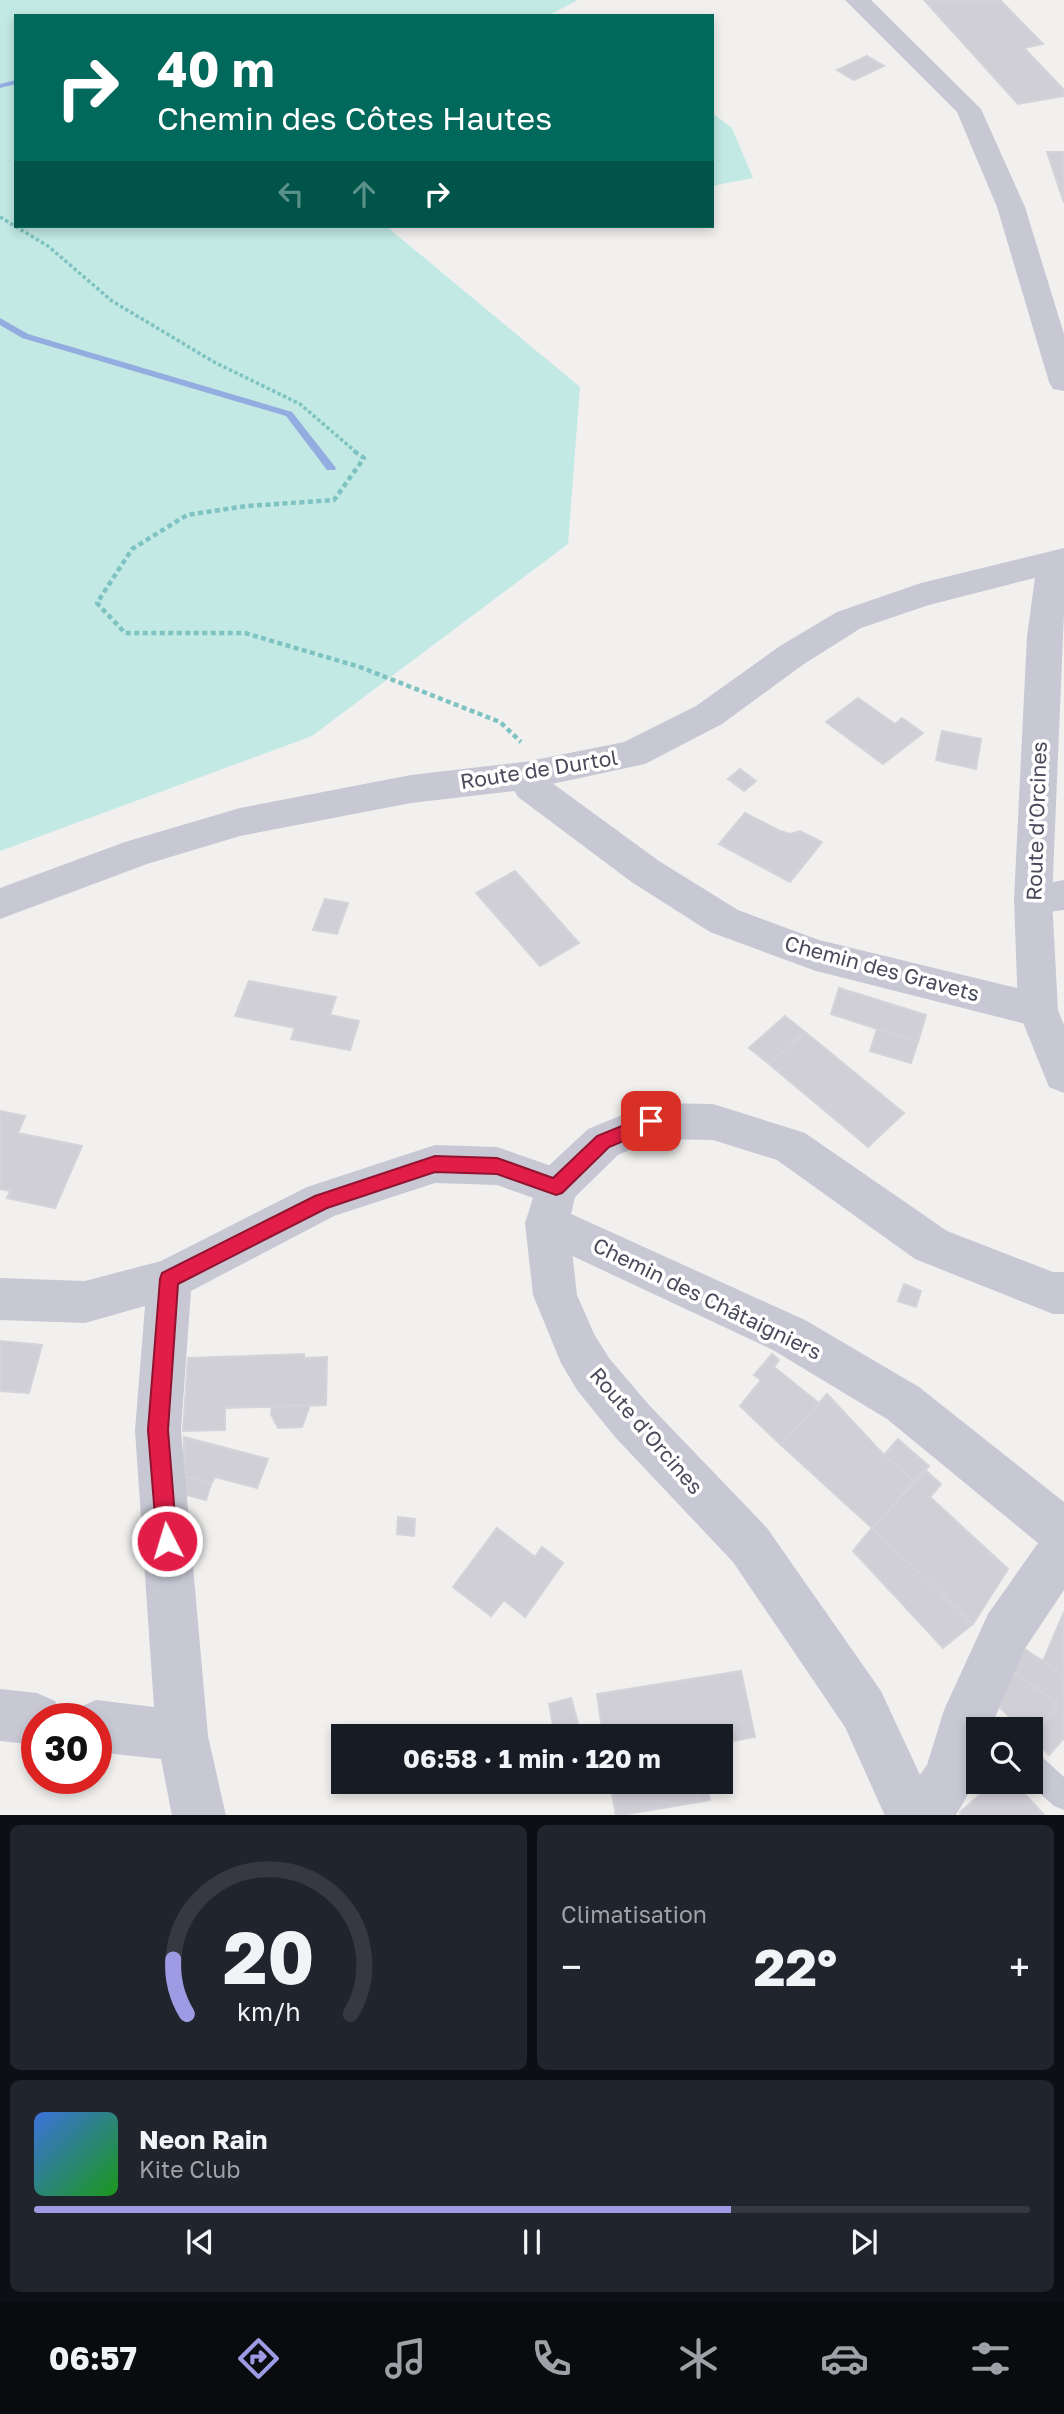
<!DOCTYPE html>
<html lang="fr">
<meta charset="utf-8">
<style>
:root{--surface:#171b24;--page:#20242c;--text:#f1f3f6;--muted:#9ea1a6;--line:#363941;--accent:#9c9be3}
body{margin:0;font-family:"Golos Text",sans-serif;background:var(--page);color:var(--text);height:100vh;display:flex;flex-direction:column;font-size:26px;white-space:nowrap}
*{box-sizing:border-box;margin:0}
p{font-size:23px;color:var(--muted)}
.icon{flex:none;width:38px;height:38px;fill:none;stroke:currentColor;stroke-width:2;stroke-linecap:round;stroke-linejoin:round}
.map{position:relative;height:1815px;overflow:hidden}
.drawer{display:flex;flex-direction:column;gap:10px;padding:10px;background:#0d0f14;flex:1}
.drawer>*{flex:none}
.hud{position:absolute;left:14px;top:14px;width:700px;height:214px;border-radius:0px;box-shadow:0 4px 10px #0003;background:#00695c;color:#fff;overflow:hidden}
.tools{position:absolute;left:966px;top:1717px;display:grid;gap:14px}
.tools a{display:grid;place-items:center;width:77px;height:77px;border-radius:0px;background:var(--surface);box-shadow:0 4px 10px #0003;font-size:35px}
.speed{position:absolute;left:21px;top:1703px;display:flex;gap:14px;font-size:35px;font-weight:700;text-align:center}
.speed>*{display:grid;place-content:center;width:91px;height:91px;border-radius:50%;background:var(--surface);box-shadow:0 4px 10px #0003;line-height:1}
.speed .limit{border:10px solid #d22;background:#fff;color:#111}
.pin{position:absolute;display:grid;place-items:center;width:60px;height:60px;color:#fff;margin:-30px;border-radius:14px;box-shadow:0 4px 10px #0006}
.me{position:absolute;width:77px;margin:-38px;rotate:355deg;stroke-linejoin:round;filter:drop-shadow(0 0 5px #0008)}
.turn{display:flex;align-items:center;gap:24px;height:147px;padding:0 28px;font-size:32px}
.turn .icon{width:91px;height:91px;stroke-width:2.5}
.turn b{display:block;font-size:49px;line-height:60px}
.lanes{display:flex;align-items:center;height:66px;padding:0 28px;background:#0003;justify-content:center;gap:35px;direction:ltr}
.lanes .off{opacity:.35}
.big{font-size:52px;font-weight:700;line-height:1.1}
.drawer .tile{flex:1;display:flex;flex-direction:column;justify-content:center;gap:10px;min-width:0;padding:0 24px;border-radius:10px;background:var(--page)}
.drawer .dial{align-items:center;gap:0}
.dial svg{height:182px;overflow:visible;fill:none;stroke:var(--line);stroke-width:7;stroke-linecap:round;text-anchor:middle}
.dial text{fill:var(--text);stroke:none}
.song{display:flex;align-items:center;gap:21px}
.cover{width:84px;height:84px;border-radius:10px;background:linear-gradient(135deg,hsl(220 70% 55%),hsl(120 70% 35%))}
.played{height:7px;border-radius:4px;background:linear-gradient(90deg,var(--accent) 70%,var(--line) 70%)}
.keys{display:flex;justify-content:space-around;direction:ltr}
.heat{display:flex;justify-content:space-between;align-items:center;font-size:38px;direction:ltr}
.drawer .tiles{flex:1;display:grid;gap:10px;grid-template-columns:1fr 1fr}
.tile:last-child{grid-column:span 2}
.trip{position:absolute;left:331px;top:1724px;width:402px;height:70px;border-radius:0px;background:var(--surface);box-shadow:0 4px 10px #0003;font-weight:700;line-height:70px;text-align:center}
.tabs{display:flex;height:112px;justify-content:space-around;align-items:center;background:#090b0e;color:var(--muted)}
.tabs .icon{width:49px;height:49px}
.tabs .selected{color:var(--accent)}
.tabs b{font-size:32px;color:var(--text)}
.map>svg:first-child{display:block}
.green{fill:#c2e9e4}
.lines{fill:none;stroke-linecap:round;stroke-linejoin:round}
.stream{fill:#94ade1;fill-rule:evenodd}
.building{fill:#d0cfd6;stroke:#d4d3d9;stroke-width:2}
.path-far1{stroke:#7ec3c1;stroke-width:3.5;stroke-dasharray:3.5 2.5;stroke-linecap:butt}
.path{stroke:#7ec3c1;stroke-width:4.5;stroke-dasharray:5 3.5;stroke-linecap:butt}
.service{fill:#c7c8d4;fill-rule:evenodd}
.minor{fill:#c7c8d4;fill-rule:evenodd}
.tertiary{fill:#c7c8d4;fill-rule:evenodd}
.route{fill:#e11d48;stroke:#92132f;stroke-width:2}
.labels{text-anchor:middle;stroke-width:7;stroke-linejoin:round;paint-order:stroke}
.street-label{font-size:21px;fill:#494a5a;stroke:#fff}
</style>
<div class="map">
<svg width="1064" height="1816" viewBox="0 0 1064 1816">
<rect width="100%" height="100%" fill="#f1f0ef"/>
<path class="green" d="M0,0h578l-31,16h-531v210h370l194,161 -12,157 -256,192 -312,115z
M712,113l20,15 21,50 -41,8z"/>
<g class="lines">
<path class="stream" d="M16,80v4l-16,4v-4z
M0,318l28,16 264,78 44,56 -1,2h-8l-41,-54 -264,-78 -22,-13z"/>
</g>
<path class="building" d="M924,0h76l43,44 -19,4 40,42v6l-46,8z
M867,56l17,10 -30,14 -17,-10z
M1047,152h17v51z
M858,698l37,26 7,-6 21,15 -40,31 -57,-42z
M942,731l39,8 -5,30 -40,-9z
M740,769l16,12 -12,10 -16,-12z
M745,813l35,18 10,3 10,-3 22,11 -32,40 -71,-38z
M515,871l64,72 -39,23 -64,-73z
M325,899l23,4 -11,31 -24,-4z
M249,981l87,16 -6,18 29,6 -9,29 -59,-11 4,-11 -60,-12z
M839,988l87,27 -8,27 -87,-28z
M785,1016l20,16 -36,32 -20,-16z
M877,1029l41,13 -7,21 -41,-12z
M805,1032l99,81 -36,34 -99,-83z
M0,1111l25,5 -7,17 64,13 -27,62 -48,-10 3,-7 -10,-2z
M904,1284l17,7 -5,16 -18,-6z
M0,1341l42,4 -13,48 -29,-2z
M304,1354v4l23,-1 -1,48 -101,3v22l-42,1 5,-73z
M772,1354l7,6 -5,7 45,36 -38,42 -41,-39 21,-26 -7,-5z
M827,1394l57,61 31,27 -43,46 -91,-83z
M310,1405l-8,22 -24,1 -7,-14 1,-7z
M184,1437l84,22 -11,29 -42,-11 -4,7 -27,-8z
M898,1439l31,27 -14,16 -31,-27z
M925,1470l16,14 -11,13 78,72 -35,55 -101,-96z
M184,1476l27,8 -5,16 -23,-6z
M398,1517l17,2 -1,17 -17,-2z
M497,1528l38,29 7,-10 21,16 -38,54 -21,-17 -13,16 -38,-29z
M872,1528l101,96 -30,24 -90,-97z
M1064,1612v63l-21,-14z
M1023,1648l41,27v63l-15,17 -18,-18 28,-33 -49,-34z
M1010,1670l49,34 -28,33v-8h-9l-29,-28z
M741,1671l14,66 -34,6v-7h-118l-6,-42z
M571,1698l7,25 -24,7 -5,-26z
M610,1782h85l4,20 -83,14z
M695,1782h12l3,18 -11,2z
M994,1782h20l31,34h-84l-1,-4z"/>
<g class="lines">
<path class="path-far1" d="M0,217l48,29 64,55 102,61 86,42 57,49"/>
<path class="path" d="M354,451l10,7 -30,42 -87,6 -60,9 -55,34 -35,54 28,30h120l115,34 140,55 21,20"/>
<path class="service" d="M1031,1752l10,4 23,21v33l-10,-4 -27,-24h4z"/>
<path class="minor" d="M845,0h26l110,109 44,98 39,127v57l-11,-2 -4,-7 -52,-175 -40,-95z
M524,762l13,4 7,11 115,84 79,49 81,30 219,53 14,5 6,12 -6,12 -14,5 -222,-56 -106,-39 -77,-49 -115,-86 -12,-21 5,-10z
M1064,880v30l-31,4 -14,-4 -5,-11 5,-11z
M435,1145l62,2 74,26 7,14 -7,14 -15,5 -59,-21 -62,-2 -101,33 -143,75 -10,139 27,306 18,80h-54l-11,-57 -65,-7v-34h-23l5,-10 18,-8 58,7 -19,-277 10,-124 -60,17 -85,-3v-42l85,3 76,-20 146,-74z
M547,1203l258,117 114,67 145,115v88l-40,60 -34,79h-12c0,39 0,53 -23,87h-58l7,-19 23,-32 17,-55 44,-96 50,-71 -151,-124 -114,-69 -241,-113 -7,-14 7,-14z
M0,1689l37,4 18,8 8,17h-26v27l-37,-4z"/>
<path class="tertiary" d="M1064,548v66l-12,285 6,111 6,15v68l-15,-6 -31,-77 -4,-111 13,-263 8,-58 -106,27 -68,23 -57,36 -82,60 -77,40 -121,26 -113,13 -171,33 -93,28 -147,55v-31l125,-46 115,-34 171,-33 113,-13 100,-20 72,-36 84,-60 57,-34 84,-29z
M651,1103l62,1 92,29 142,98 106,41h11v42h-11l-138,-55 -138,-99 -64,-20 -59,-1 -36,16 -43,42 -6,26 8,72 17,39 15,24 40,47 118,123 114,163 58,125h-54l-40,-89 -112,-165 -118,-125 -38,-47 -16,-27 -28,-68 -8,-72 16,-50 47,-44z"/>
</g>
<path class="route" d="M651,1114l6,2 2,5 -2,6 -48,20 -47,46 -6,2 -59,-21 -62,-2 -108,36 -149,76 -10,146 9,111 -3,7 -7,3 -7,-3 -3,-7 -9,-111 12,-151 2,-6 153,-77 120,-40 62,2 56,20 44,-42z"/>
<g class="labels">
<g class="street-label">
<text transform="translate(539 770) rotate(-9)" y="7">Route de Durtol</text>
<text transform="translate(1037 821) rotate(-88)" y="7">Route d'Orcines</text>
<text transform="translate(882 969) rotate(15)" y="7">Chemin des Gravets</text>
<text transform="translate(707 1299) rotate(26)" y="7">Chemin des Châtaigniers</text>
<text transform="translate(646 1431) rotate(49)" y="7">Route d'Orcines</text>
</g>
</g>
</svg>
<div class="tools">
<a><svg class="icon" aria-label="search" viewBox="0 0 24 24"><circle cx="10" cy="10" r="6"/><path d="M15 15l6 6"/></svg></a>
</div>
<div class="speed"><div class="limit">30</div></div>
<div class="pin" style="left:651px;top:1121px;background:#d93025"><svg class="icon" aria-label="arrive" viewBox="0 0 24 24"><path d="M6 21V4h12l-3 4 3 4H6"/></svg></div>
<svg class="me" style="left:167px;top:1541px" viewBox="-20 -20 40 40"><circle r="17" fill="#e11d48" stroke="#fff" stroke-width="3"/><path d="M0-11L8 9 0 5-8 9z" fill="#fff"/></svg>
<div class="trip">06:58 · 1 min · 120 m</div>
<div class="hud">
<div class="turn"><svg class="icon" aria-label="right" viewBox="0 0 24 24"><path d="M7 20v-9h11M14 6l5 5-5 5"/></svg><div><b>40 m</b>Chemin des Côtes Hautes</div></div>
<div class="lanes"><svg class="icon off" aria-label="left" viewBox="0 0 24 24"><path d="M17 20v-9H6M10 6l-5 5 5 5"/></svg><svg class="icon off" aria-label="ahead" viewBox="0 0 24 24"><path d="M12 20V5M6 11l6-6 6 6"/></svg><svg class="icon" aria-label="right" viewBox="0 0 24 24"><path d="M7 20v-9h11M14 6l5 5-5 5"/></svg></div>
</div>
</div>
<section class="drawer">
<div class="tiles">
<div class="tile dial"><svg viewBox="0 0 100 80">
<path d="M14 69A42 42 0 1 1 86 69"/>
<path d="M14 69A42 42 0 0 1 8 45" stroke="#9c9be3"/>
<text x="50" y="56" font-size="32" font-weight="700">20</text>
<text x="50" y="72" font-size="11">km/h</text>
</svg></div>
<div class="tile"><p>Climatisation</p>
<div class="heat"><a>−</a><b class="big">22°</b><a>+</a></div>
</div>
<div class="tile">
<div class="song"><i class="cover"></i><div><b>Neon Rain</b><p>Kite Club</p></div></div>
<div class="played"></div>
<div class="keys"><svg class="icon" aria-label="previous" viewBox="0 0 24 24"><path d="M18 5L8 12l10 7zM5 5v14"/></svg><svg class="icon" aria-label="pause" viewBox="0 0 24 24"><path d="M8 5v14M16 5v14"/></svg><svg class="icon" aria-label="next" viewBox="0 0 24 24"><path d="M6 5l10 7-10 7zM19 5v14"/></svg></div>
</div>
</div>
</section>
<nav class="tabs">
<b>06:57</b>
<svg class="icon selected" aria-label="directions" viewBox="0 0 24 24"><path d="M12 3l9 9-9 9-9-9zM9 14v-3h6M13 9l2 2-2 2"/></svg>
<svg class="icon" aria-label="music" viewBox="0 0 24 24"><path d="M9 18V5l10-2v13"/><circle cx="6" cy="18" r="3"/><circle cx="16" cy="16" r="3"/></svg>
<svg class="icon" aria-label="phone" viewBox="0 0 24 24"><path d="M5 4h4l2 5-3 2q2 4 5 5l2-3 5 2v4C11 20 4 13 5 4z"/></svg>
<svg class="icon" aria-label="climate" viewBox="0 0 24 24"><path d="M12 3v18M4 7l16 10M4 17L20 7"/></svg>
<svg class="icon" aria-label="car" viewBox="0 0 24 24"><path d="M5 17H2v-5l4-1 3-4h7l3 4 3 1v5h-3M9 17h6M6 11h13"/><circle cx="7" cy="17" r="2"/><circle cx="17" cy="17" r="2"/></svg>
<svg class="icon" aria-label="filters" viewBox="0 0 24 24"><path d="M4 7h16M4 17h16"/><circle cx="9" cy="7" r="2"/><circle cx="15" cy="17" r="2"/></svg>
</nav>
